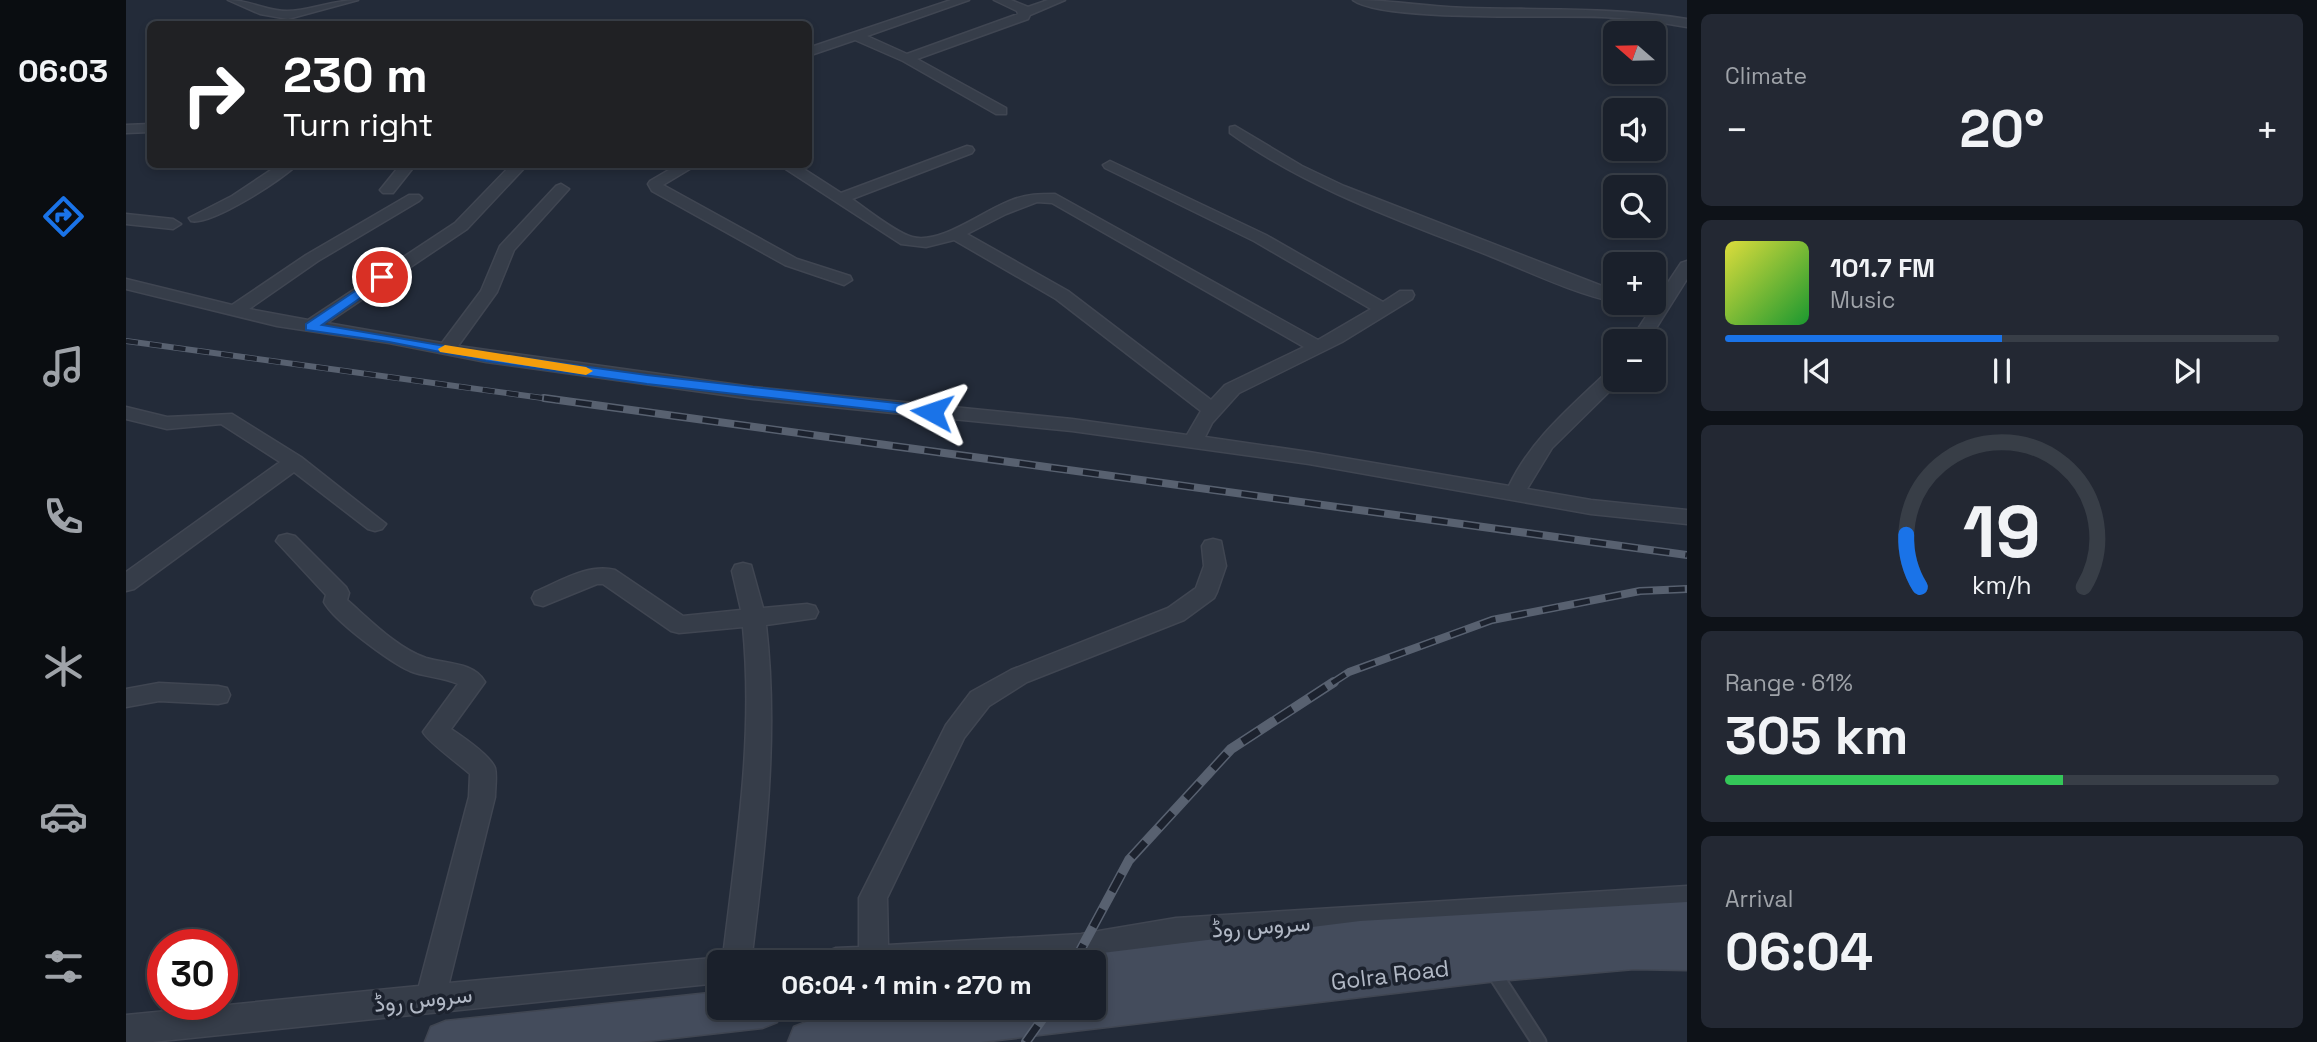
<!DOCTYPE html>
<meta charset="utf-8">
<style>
:root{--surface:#1a202b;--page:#232833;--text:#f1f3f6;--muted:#9fa3a9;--line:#383e47;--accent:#1a73e8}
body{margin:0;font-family:"Space Grotesk",Vazirmatn,sans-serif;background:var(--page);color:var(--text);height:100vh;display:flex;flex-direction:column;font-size:26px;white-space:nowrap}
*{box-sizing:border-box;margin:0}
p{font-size:23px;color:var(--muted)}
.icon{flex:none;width:38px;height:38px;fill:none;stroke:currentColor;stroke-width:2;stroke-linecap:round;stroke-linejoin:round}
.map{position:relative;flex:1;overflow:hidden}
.details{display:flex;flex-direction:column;gap:14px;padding:14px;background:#0e1218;width:630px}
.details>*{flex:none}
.banner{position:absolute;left:21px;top:21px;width:665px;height:147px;border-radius:10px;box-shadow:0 4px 10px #0003,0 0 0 2px var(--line);background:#202124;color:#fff;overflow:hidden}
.needle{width:46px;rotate:290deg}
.fabs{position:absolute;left:1477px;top:21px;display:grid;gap:14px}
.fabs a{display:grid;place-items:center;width:63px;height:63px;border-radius:10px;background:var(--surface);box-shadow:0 4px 10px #0003,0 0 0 2px var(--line);font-size:35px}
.speed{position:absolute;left:21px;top:929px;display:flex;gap:14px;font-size:35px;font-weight:700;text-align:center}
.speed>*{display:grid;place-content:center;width:91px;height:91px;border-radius:50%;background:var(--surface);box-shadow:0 4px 10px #0003,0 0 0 2px var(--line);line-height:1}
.speed .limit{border:10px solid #d22;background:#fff;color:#111}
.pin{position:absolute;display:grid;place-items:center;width:60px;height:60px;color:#fff;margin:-30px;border:4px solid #fff;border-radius:50%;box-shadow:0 2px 7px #0007}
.me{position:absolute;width:77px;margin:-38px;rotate:275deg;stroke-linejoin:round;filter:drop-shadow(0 0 5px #0008)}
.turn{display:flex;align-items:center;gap:24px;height:147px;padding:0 21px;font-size:32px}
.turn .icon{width:91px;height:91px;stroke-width:2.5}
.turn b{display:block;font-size:49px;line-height:60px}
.big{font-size:52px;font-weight:700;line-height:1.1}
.details .widget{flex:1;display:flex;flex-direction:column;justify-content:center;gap:10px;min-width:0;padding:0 24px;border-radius:10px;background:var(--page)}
.details .dial{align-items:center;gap:0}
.dial svg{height:182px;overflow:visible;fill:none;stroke:var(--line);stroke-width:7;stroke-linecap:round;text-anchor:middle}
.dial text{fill:var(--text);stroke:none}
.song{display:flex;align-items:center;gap:21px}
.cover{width:84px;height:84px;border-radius:10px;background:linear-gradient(135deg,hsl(60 70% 55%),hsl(130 70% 35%))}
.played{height:7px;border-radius:4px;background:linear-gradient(90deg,var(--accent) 50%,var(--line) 50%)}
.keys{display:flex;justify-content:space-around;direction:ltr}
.heat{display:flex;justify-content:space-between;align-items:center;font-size:38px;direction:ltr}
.charge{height:10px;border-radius:5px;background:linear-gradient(90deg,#34c759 61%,var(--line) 0)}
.trip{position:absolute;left:581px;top:950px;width:399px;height:70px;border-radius:10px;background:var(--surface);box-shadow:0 4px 10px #0003,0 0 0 2px var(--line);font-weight:700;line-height:70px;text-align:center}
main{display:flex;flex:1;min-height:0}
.menu{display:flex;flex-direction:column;width:126px;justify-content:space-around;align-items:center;background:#0a0d11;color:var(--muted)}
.menu .icon{width:49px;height:49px}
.menu .current{color:var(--accent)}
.menu b{font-size:32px;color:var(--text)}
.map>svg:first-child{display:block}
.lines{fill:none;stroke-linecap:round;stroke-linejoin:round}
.lane-casing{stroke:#404652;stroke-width:17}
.street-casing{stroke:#404652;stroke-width:3}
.secondary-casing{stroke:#404652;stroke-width:3}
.lane{stroke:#363d49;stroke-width:13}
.street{fill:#363d49;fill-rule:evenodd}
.secondary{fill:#444c5c;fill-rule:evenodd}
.rail-far2-casing{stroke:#586170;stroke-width:6}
.rail-far1-casing{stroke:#586170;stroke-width:8}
.rail-casing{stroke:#586170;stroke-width:10}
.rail-far2{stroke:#1c222e;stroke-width:4.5;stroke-dasharray:12;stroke-linecap:butt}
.rail-far1{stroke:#1c222e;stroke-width:5;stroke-dasharray:16;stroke-linecap:butt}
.rail{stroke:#1c222e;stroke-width:7;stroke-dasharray:20;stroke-linecap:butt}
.route{fill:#1a73e8;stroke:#114b97;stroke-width:2}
.slow{fill:#f59e0b}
.labels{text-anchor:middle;stroke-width:7;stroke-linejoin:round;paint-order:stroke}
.near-street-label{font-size:23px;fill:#b1b8c5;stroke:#1c222e}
</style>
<main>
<nav class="menu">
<b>06:03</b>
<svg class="icon current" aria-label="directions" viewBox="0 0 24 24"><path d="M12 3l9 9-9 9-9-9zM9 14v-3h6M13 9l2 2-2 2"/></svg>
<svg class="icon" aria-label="music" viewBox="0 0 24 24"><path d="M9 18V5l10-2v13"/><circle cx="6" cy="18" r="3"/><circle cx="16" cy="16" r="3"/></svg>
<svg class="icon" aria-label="phone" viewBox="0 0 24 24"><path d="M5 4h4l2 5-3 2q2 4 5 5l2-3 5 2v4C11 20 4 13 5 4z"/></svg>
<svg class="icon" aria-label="climate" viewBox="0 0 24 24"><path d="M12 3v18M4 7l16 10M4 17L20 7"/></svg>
<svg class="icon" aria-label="car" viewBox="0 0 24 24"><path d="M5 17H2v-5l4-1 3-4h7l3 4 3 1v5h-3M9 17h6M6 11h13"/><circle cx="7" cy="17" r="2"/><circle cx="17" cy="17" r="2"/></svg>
<svg class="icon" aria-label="filters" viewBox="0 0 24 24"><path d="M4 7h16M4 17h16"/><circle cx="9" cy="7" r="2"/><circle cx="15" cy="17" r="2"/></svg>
</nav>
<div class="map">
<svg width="1561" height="1042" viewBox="0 0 1561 1042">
<rect width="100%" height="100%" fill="#232b39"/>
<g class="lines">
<g class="lane-casing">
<path id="lane" d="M1367,971l46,71"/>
</g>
<g class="street-casing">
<path id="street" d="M102,0c21,0 39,11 59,11 23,0 45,-11 71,-11l-70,19 -28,-5z
M825,0h18l-102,36 40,18 111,-40 -1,-3 -23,-11h17l17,7 20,-7h17l-35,15 -2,4 -111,40 89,49v6h-10l-93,-53 -48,-21 -47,16v-8z
M1227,0c38,0 75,7 113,8 74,2 147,-1 221,11v8c-28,-5 -56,-9 -85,-10 -45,-2 -220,5 -249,-17z
M24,124v8l-24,1v-8z
M1109,126l67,40 42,20 271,105v11c-42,-9 -85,-30 -125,-46 -89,-35 -182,-67 -260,-123v-6z
M841,146l5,1 2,3 -2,3 -120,46c16,11 43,33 60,38 29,8 72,-27 100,-37 15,-6 28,-6 43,-6l263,146 53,-31 -117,-68 -149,-73 -2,-3 7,-4 156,74 117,67 17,-11h12l2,4 -2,4 -70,43 -103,51 -27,30 -7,14 104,15 200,34c22,-47 63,-80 99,-115l7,-2v11h6l-69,68 -25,41 64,11 96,10v14l-96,-10 -282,-50 -237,-33 -319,-32 -267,-37 -97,-19 -112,-17 -151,-37v-10l106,26 74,-50 103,-60h10l3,3 -3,3 -101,60 -69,48 59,11 147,-97 57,-59h16l-61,65 -140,94 115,20 39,-52 19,-45 56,-60 5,-2 8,5 -55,61 -17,42 -39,54 295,41 319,32 115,16 14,-24 -145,-112 -102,-59 -28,7 -25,-3 -123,-80h18l45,29zM911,202l15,1 252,144 -79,38 -14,15 -143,-109 -101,-57 39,-20z
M154,164h18c-15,15 -87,62 -107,57l-2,-3 43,-22z
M275,164h15l-23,29h-10l-3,-3z
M553,164h19l-35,21 134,74 53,17 2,4 -8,5 -59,-20 -133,-74 -4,-7 2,-3z
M0,214l47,5 8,5 -8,5 -47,-5z
M1561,261v18l-39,62h-18l17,-26 -22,-8 -2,-4 30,2 28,-42z
M0,407l41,10 65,-3 69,43 85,67 -4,5 -7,2 -7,-2 -74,-57 -160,117 -8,2v-19l154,-110 -59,-38 -54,5 -41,-10z
M161,534l8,2 51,51 3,6 -2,7c23,20 50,48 79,58 20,6 48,4 59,24l-34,47c12,8 39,26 44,39 2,8 0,20 0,29l-46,186 274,-26c13,-110 31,-219 20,-330l-64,6 -8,-2 -68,-47h-6l-54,22 -8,-2 -3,-6 3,-6c24,-10 53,-29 80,-22l68,46 58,-6 -9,-39 3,-6 8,-2 8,2 12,43 44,-4 8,2 3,6 -3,6 -49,7c13,112 -1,226 -15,337h-32v21l-567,59h-26v-27l293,-29 50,-189 1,-23c-11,-10 -43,-33 -47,-42l35,-48c-15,-7 -33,-7 -48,-13 -20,-9 -76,-50 -86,-69l2,-7 -50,-54 3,-5z
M1087,539l8,2 5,25 -9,26 -3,6 -30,22 -157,62 -38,24 -25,32 -77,160 1,47 193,-11 95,-16 511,-32v24l-511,34 -95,16 -35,2h-224l4,-10 10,-4 23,-1v-49l87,-173 25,-33 40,-22 157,-62 28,-20 8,-22 -2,-20 3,-5z
M33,683l59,3 9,2 3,7 -3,7 -9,2 -59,-3 -33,6v-18z"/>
</g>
<g class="secondary-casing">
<path id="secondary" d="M1561,902v68l-53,-1 -146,13 -507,60h-193l6,-15 15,-6 110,-13h175v-46h-16l1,-3 15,-5 266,-33z
M593,992v16h64l-6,14 -15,6 -124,14h-213l6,-15 15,-6z"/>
</g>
<use href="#lane" class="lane"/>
<use href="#street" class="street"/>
<use href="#secondary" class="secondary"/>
<g class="rail-far2-casing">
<path id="rail-far2" d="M0,341l431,59"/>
</g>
<g class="rail-far1-casing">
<path id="rail-far1" d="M418,398l1143,157
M1206,683l17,-11 143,-52 148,-29 47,-2"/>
</g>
<g class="rail-casing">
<path id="rail" d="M948,962l55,-102 102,-111 103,-67
M900,1042l24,-34"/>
</g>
<use href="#rail-far2" class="rail-far2"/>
<use href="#rail-far1" class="rail-far1"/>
<use href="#rail" class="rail"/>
</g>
<path class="route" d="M256,273l6,4 -2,3 -64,45 164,28 161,22 285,32 7,5 -7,4 -285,-32 -161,-23 -97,-19 -83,-12v-6z"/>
<path class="slow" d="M319,345l141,22 7,4 -7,4 -146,-23 -2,-3z"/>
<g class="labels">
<g class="near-street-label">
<text transform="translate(1135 926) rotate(-4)" y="8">سروس روڈ</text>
<text transform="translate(1264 975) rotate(-7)" y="8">Golra Road</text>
<text transform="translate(297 999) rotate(-6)" y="8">سروس روڈ</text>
</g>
</g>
</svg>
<div class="fabs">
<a><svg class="needle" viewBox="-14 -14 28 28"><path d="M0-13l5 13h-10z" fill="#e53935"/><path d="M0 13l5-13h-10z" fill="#9fa3a9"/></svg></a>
<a><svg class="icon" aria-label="sound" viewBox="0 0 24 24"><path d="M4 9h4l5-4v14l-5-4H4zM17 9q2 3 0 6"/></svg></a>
<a><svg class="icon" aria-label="search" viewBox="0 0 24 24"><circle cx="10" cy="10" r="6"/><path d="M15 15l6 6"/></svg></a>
<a>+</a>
<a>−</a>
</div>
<div class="speed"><div class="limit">30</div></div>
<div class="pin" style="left:256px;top:277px;background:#d93025"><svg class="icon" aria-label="arrive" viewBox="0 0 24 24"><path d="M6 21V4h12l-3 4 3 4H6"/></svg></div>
<svg class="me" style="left:806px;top:412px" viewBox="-20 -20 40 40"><path d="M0-17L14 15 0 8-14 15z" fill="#1a73e8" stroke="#fff" stroke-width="4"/></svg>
<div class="trip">06:04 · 1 min · 270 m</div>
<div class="banner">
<div class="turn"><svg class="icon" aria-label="right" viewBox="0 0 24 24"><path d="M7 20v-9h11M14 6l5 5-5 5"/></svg><div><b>230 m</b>Turn right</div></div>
</div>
</div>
<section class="details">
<div class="widget"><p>Climate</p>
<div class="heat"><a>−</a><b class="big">20°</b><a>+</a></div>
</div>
<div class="widget">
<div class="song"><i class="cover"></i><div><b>101.7 FM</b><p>Music</p></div></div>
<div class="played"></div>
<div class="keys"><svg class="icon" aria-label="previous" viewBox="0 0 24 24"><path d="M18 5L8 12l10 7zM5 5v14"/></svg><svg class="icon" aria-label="pause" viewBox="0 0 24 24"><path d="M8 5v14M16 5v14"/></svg><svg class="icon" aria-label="next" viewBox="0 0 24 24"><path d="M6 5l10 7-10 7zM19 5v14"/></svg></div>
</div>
<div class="widget dial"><svg viewBox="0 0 100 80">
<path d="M14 69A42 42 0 1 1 86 69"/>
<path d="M14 69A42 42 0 0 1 8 46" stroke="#1a73e8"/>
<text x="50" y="56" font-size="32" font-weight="700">19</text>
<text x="50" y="72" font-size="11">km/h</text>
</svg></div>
<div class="widget"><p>Range · 61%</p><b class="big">305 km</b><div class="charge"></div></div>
<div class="widget"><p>Arrival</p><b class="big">06:04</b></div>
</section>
</main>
